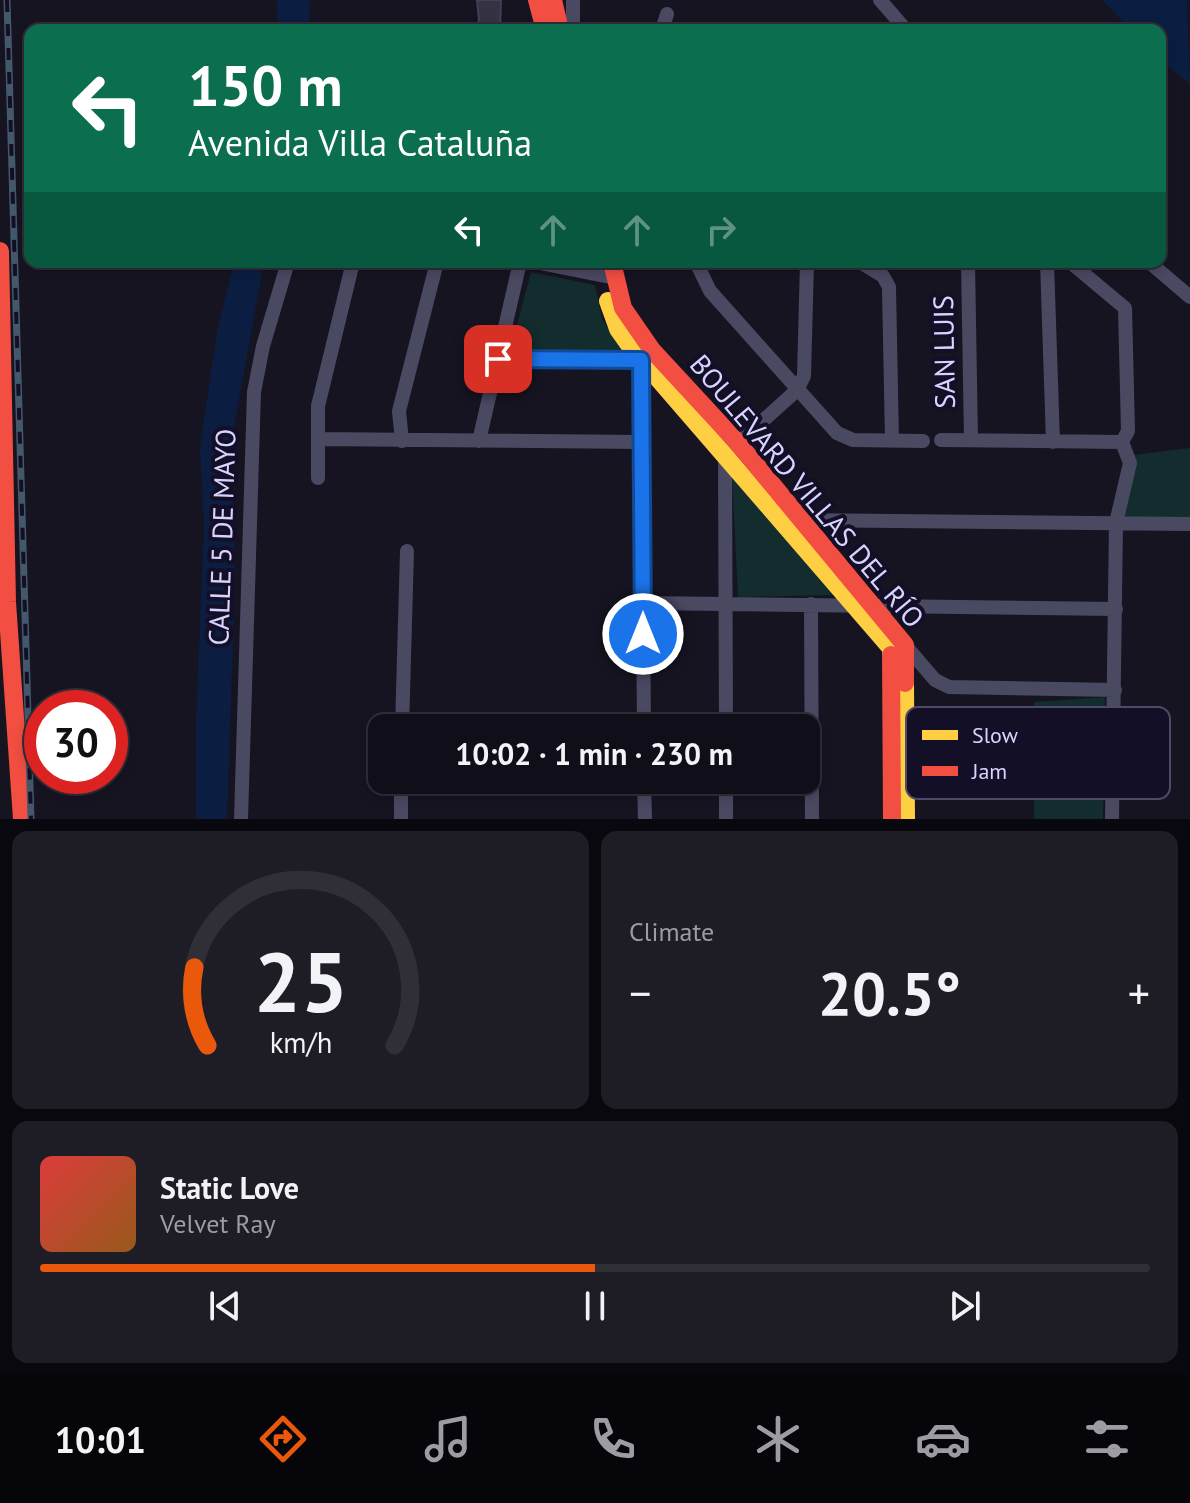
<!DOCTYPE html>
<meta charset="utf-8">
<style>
:root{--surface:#100f19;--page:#1e1d26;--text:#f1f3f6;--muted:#9c9ca2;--line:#302f38;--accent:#ea580c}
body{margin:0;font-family:"PT Sans",sans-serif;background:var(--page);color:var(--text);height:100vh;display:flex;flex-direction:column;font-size:30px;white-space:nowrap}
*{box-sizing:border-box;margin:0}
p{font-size:26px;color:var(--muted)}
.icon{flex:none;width:44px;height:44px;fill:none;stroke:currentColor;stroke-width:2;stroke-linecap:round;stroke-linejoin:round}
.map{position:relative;height:819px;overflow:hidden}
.details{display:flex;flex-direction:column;gap:12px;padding:12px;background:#09080e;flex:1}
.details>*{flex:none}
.banner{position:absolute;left:24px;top:24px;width:1142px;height:244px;border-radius:16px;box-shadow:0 4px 12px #0003,0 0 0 2px var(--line);background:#0b6e4f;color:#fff;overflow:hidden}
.speed{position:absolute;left:24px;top:690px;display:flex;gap:16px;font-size:40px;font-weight:700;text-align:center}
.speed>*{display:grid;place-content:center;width:104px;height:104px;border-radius:50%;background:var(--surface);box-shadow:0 4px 12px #0003,0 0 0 2px var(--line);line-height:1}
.speed .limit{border:12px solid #d22;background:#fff;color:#111}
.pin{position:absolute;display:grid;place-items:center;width:68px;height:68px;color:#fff;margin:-34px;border-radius:16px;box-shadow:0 4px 12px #0006}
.me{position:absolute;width:88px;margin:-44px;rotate:0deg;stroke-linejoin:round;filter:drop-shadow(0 0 6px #0008)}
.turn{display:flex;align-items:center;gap:28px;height:168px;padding:0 32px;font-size:36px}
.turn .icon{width:104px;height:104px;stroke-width:2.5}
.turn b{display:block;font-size:56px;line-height:68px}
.lanes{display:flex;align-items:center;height:76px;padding:0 32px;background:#0003;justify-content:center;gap:40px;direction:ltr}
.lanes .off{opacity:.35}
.big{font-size:60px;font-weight:700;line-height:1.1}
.details .widget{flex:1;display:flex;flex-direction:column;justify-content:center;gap:12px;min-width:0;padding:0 28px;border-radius:16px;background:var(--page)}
.details .dial{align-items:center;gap:0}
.dial svg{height:208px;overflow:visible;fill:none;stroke:var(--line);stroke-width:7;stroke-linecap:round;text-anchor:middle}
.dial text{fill:var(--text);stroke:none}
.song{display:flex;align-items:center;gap:24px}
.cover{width:96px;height:96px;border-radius:12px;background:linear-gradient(135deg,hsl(0 70% 55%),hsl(30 70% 35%))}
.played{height:8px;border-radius:4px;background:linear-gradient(90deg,var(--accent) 50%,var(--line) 50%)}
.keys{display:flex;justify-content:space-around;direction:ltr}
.heat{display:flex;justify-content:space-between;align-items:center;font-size:44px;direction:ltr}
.details .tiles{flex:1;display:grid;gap:12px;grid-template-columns:1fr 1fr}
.widget:last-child{grid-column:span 2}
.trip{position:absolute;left:368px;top:714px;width:452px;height:80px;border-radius:16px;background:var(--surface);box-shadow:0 4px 12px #0003,0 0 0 2px var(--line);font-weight:700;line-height:80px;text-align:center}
.menu{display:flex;height:128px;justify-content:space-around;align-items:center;background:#06060a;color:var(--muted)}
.menu .icon{width:56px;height:56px}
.menu .selected{color:var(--accent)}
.menu b{font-size:36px;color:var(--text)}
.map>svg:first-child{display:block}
.green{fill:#132c2d}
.water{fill:#0b1e41}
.building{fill:#343243;stroke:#433f54;stroke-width:2}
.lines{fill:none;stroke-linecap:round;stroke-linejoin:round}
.street{stroke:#4a4962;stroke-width:14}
.slow{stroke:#ffcf43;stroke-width:18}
.jam{stroke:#f24e42;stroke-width:18}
.rail-casing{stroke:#43596b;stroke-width:7}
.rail{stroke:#130f26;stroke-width:4;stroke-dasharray:12;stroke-linecap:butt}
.route-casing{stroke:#114b97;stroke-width:20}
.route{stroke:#1a73e8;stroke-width:14}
.labels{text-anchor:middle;stroke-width:8;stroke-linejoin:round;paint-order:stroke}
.street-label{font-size:28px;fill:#d9d4ff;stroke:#130f26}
.key{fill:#130f26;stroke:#4e4a67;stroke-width:2}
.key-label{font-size:22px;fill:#d9d4ff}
</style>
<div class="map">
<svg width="1190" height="819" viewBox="0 0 1190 819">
<rect width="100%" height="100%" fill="#161421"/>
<path class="green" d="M531,272l64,13 7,34 25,39 -117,-6z
M1190,448v73l-70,-1 13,-65z
M732,475l102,120 -96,2z
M1105,697l-2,122h-69v-117z"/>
<path class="water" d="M276,0h34l-1,30h-30z
M1102,0h85l3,84 -30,-24v-30h-29z
M234,262h30l-32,176 3,136 -8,245h-31v-98l8,-194 -4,-80 17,-115z"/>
<path class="building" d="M477,0h24l-1,30h-25l4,-10z"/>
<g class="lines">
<path class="street" d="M880,0l26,30
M573,30v-30
M662,30l5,-16
M535,262l80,16
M696,262l14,29 127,142 16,7 70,1
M860,262l23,14 6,11 3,154
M968,262l3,178
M1047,262l6,180
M1070,262l55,46 3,123 -6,11
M1149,262l41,35
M498,359l143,1
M641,360l3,368
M318,439l324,3
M941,440l181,2
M402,441l-3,-30 38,-149
M479,441l41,-179
M318,478v-72l35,-144
M795,520l395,4
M643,603l473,6
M811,604l1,215
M905,645l30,35 14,7 166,3
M402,728l5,-177
M726,728l-1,-273 72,-65 7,-14 3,-114
M644,780l1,39
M726,780v39
M241,819l13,-427 9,-46 25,-84
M401,819v-39
M1112,819l4,-296 14,-60 -8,-21"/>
<path class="slow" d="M608,301l10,28 12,17 261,302v7
M905,683l1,136"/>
<path class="jam" d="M537,0l8,30
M553,0l7,30
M0,251l7,351 15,217
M612,262l11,46 29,42 85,92 168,203v38
M891,655l1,164"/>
<g class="rail-casing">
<path id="rail" d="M7,0l24,819"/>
</g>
<use href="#rail" class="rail"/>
</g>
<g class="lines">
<g class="route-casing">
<path id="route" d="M498,359l143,1 2,274"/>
</g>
<use href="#route" class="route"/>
</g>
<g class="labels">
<g class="street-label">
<text transform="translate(944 352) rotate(-91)" y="10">SAN LUIS</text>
<text transform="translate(807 491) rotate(50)" y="10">BOULEVARD VILLAS DEL RÍO</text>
<text transform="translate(222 537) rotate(-88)" y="10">CALLE 5 DE MAYO</text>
</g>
</g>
<rect x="906" y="707" width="264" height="92" rx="12" class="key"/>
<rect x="922" y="730" width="36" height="10" fill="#ffcf43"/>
<rect x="922" y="766" width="36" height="10" fill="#f24e42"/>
<g class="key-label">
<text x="972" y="743">Slow</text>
<text x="972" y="779">Jam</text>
</g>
</svg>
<div class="speed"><div class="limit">30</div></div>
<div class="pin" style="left:498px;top:359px;background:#d93025"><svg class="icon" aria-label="arrive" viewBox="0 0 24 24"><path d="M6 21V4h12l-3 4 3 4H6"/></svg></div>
<svg class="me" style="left:643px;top:634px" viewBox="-20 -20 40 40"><circle r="17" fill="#1a73e8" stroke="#fff" stroke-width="3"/><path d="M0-11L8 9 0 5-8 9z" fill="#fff"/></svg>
<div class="trip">10:02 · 1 min · 230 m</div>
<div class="banner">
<div class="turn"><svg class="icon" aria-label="left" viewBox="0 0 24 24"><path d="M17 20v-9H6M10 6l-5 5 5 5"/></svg><div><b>150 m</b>Avenida Villa Cataluña</div></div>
<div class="lanes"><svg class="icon" aria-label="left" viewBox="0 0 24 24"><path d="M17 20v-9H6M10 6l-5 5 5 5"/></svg><svg class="icon off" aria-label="ahead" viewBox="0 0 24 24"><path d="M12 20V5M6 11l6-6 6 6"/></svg><svg class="icon off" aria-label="ahead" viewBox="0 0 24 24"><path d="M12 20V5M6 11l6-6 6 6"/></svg><svg class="icon off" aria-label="right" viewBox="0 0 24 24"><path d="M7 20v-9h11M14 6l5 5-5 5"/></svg></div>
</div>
</div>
<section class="details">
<div class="tiles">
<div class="widget dial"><svg viewBox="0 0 100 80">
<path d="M14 69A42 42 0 1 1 86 69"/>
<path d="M14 69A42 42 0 0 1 9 39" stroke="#ea580c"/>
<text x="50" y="56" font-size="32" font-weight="700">25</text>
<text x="50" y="72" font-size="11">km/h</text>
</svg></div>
<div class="widget"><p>Climate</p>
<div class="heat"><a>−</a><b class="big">20.5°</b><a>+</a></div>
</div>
<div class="widget">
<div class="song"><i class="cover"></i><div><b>Static Love</b><p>Velvet Ray</p></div></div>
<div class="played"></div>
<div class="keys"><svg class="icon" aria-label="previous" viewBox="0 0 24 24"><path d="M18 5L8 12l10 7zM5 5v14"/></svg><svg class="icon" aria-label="pause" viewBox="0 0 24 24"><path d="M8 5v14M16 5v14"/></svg><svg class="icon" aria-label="next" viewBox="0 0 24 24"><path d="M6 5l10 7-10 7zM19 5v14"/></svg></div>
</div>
</div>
</section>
<nav class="menu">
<b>10:01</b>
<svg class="icon selected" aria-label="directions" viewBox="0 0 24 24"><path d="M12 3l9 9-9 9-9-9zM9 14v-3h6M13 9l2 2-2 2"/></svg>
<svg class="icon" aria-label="music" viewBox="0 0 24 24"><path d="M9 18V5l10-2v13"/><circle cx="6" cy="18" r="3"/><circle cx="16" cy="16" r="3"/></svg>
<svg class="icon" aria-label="phone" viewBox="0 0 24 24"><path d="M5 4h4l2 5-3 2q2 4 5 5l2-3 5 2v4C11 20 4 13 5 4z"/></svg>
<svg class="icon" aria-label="climate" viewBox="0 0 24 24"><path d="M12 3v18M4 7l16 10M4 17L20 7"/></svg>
<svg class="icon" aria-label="car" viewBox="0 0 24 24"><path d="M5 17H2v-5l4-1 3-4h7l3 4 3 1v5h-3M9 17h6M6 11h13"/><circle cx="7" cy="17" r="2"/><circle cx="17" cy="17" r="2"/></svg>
<svg class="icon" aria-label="filters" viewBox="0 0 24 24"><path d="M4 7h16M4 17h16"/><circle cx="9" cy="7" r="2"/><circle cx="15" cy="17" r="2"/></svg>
</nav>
